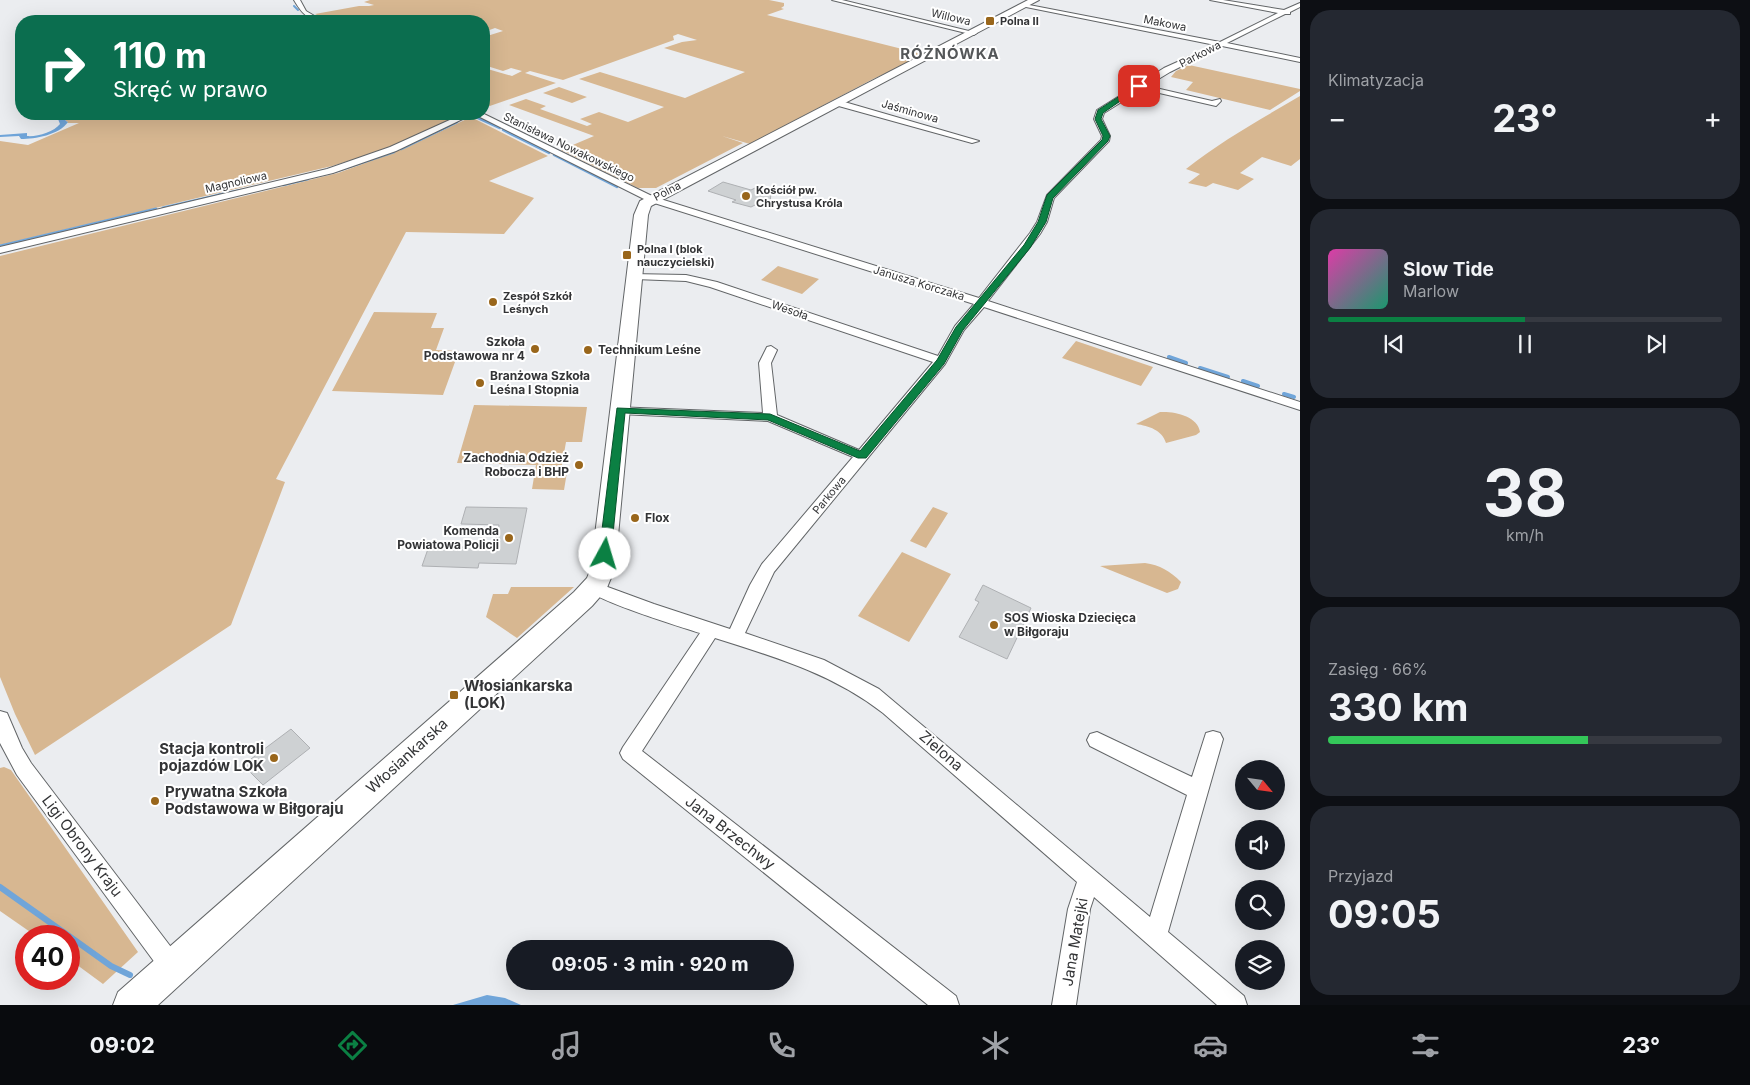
<!DOCTYPE html>
<html lang="pl">
<meta charset="utf-8">
<style>
:root{--surface:#171b24;--page:#242831;--text:#f1f3f6;--muted:#9ea1a6;--line:#363941;--accent:#0b8043}
body{margin:0;font-family:Inter,sans-serif;background:var(--page);color:var(--text);height:100vh;display:flex;flex-direction:column;font-size:19px;white-space:nowrap}
*{box-sizing:border-box;margin:0}
p{font-size:16px;color:var(--muted)}
.icon{flex:none;width:28px;height:28px;fill:none;stroke:currentColor;stroke-width:2;stroke-linecap:round;stroke-linejoin:round}
.map{position:relative;flex:1;overflow:hidden}
.details{display:flex;flex-direction:column;gap:10px;padding:10px;background:#0d0f14;width:450px}
.details>*{flex:none}
.top-card{position:absolute;left:15px;top:15px;width:475px;height:105px;border-radius:20px;box-shadow:0 5px 20px #0002;background:#0b6e4f;color:#fff;overflow:hidden}
.needle{width:32px;rotate:119deg}
.buttons{position:absolute;left:1235px;top:760px;display:grid;gap:10px}
.buttons a{display:grid;place-items:center;width:50px;height:50px;border-radius:50%;background:var(--surface);box-shadow:0 5px 20px #0002;font-size:25px}
.speed{position:absolute;left:15px;top:925px;display:flex;gap:10px;font-size:25px;font-weight:700;text-align:center}
.speed>*{display:grid;place-content:center;width:65px;height:65px;border-radius:50%;background:var(--surface);box-shadow:0 5px 20px #0002;line-height:1}
.speed .limit{border:8px solid #d22;background:#fff;color:#111}
.pin{position:absolute;display:grid;place-items:center;width:42px;height:42px;color:#fff;margin:-21px;border-radius:10px;box-shadow:0 2px 8px #0006}
.me{position:absolute;width:55px;margin:-28px;rotate:6deg;stroke-linejoin:round;filter:drop-shadow(0 0 4px #0008)}
.turn{display:flex;align-items:center;gap:18px;height:105px;padding:0 15px;font-size:22px}
.turn .icon{width:65px;height:65px;stroke-width:2.5}
.turn b{display:block;font-size:35px;line-height:42px}
.big{font-size:38px;font-weight:700;line-height:1.1}
.details .card{flex:1;display:flex;flex-direction:column;justify-content:center;gap:8px;min-width:0;padding:0 18px;border-radius:20px;background:var(--page)}
.details .dial{align-items:center;gap:0}
.dial b{font-size:65px;line-height:1}
.song{display:flex;align-items:center;gap:15px}
.cover{width:60px;height:60px;border-radius:8px;background:linear-gradient(135deg,hsl(320 70% 55%),hsl(160 70% 35%))}
.played{height:5px;border-radius:2px;background:linear-gradient(90deg,var(--accent) 50%,var(--line) 50%)}
.keys{display:flex;justify-content:space-around;direction:ltr}
.heat{display:flex;justify-content:space-between;align-items:center;font-size:28px;direction:ltr}
.charge{height:8px;border-radius:4px;background:linear-gradient(90deg,#34c759 66%,var(--line) 0)}
.trip{position:absolute;left:506px;top:940px;width:288px;height:50px;border-radius:25px;background:var(--surface);box-shadow:0 5px 20px #0002;font-weight:700;line-height:50px;text-align:center}
.tabs{display:flex;height:80px;justify-content:space-around;align-items:center;background:#090b0e;color:var(--muted)}
.tabs .icon{width:35px;height:35px}
.tabs .active{color:var(--accent)}
.tabs b{font-size:22px;color:var(--text)}
main{display:flex;flex:1;min-height:0}
.map>svg:first-child{display:block}
.green{fill:#d7b791}
.water{fill:#70a5d9}
.lines{fill:none;stroke-linecap:round;stroke-linejoin:round}
.stream-far4{stroke:#70a5d9;stroke-width:2}
.stream-far3{stroke:#70a5d9;stroke-width:2.5}
.stream-far2{stroke:#70a5d9;stroke-width:3}
.stream-far1{stroke:#70a5d9;stroke-width:4}
.stream{stroke:#70a5d9;stroke-width:6}
.building{fill:#ced1d3;stroke:#aeb0b3}
.street-casing{stroke:#626567;stroke-width:2}
.secondary-casing{stroke:#626567;stroke-width:2}
.street{fill:#fff;fill-rule:evenodd}
.secondary{fill:#fff;fill-rule:evenodd}
.route{fill:#0b8043;stroke:#07532c}
.poi-dot{fill:#99661b;stroke:#fff;stroke-width:2}
.labels{text-anchor:middle;stroke-width:4;stroke-linejoin:round;paint-order:stroke}
.far-street-label{font-size:11px;fill:#333436;stroke:#fff}
.far-poi-label{font-size:11px;font-weight:bold;fill:#333436;stroke:#fff;text-anchor:start}
.poi-label{font-size:12px;font-weight:bold;fill:#333436;stroke:#fff;text-anchor:start}
.far-district-label{font-size:15px;font-weight:bold;letter-spacing:1px;fill:#545759;stroke:#fff}
.near-poi-label{font-size:15px;font-weight:bold;fill:#333436;stroke:#fff;text-anchor:start}
.near-street-label{font-size:15px;fill:#333436;stroke:#fff}
</style>
<main>
<div class="map">
<svg width="1300" height="1005" viewBox="0 0 1300 1005">
<rect width="100%" height="100%" fill="#ebedf0"/>
<path class="green" d="M370,0h399l15,3v3l-3,2 3,1 -17,6 159,40 -53,24 -123,65 -28,-8 21,7 -87,45h-18l-77,-38 33,-14 -85,-31 17,-6 20,7 -6,3 47,17 5,-2 -12,-5 19,-7 29,10 36,-15 -85,-28 21,-7 85,26 60,-26 -81,-24 18,-6 15,-2 -19,-6 -5,2 1,4 -111,40 -33,-9 -5,2 31,10 -72,25v-40l28,8 10,-5 -11,-3 -8,3 -19,-6v-28l19,-6 -8,-3 -11,4v-11h-140l21,-5c-22,5 -29,9 -50,-2l44,-8h10l5,-1 -10,-3z
M1189,65l111,24v2l-30,19 -84,-20 7,-8 -22,-5 5,-6z
M559,87l28,10 -15,6 -29,-10z
M1300,96v63l-9,7 -29,-9 -22,16 14,6 -16,11 -25,-7 -7,4 -18,-4 12,-9 -14,-5c35,-28 75,-50 114,-73z
M62,114h399l-71,34 -58,18 -332,79v-104l28,4 51,-22h-12l1,-1 -2,-1z
M471,117l77,39 -59,25 45,17 -30,36 -98,-2 -130,247 9,3 -54,143 -196,130 -20,-41 -15,-37v-421l338,-83 65,-24z
M778,266l41,13 -17,15 -41,-14z
M374,312l63,1 -6,15h13l-8,22 23,1 -16,44 -111,-4z
M1076,341l77,26 -12,19 -79,-28z
M474,405l113,2 -5,35h-16l-4,23 6,1 -4,24 -32,-1 4,-24 -79,-2z
M1160,412c14,-1 38,4 40,20l-4,3 -30,8c-4,-13 -17,-17 -30,-19z
M933,507l15,6 -22,35 -16,-7z
M902,552l49,22 -42,68 -51,-26z
M1145,563c15,2 25,8 36,19l-3,7 -11,4 -67,-27z
M511,587h63l-57,51 -31,-21 7,-23h15z
M4,767l7,3 127,182 -35,32 -34,-25v-23h-33l-36,-25v-143z"/>
<path class="water" d="M56,114h6l4,7 2,1c-9,13 -33,17 -47,17l-2,-3 -19,1v-2l27,-2v3c10,1 27,-4 33,-12z
M487,995l18,3 16,7h-68z"/>
<g class="lines">
<path class="stream-far4" d="M294,6l4,4
M310,19l4,2"/>
<path class="stream-far3" d="M476,117l24,11
M503,130l46,23
M401,149l56,-27
M554,155l63,32
M337,171l57,-19
M283,185l25,-6
M218,195l23,-5"/>
<path class="stream-far2" d="M163,208l61,-14
M0,246l156,-37"/>
<path class="stream-far1" d="M1169,357l17,6
M1200,368l28,9
M1243,381l15,5
M1284,394l10,3"/>
<path class="stream" d="M0,887l69,49
M69,936l42,30 19,9"/>
</g>
<path class="building" d="M723,182l28,8 4,-2 16,5 -1,10 -13,1 -6,3 -19,-5 4,-2 -28,-9z
M466,507l61,1 -11,56 -37,-1 -1,5 -56,-2 7,-20 65,2 5,-23 -38,-1z
M983,585l48,23 -24,51 -48,-22 20,-35 -4,-2z
M291,729l19,19 -47,37 -20,-20z"/>
<g class="lines">
<g class="street-casing">
<path id="street" d="M294,0h6l6,11 17,10c-15,0 -22,-9 -29,-21z
M832,0h10l135,33 -3,2z
M1210,0h13l61,10 16,-7v4l-10,5v2h-5l-58,29 73,15v4l-78,-16 -52,26 -23,14 65,15 8,-2 1,2 -5,5 -74,-17 -38,24 -2,6 8,17 -1,5 -55,57 -7,24 -7,12 -52,67 312,101v8l-316,-103 -20,23 -19,34 -171,208 -29,61 79,27 55,29 271,228 37,-122 -97,-49 -3,-6 3,-6 7,-2 95,45 14,-44 7,-2 7,2 3,6 -55,193 76,64 3,9h-30l-123,-108 -4,12 -14,96h-24l16,-96 9,-27 -194,-169c-50,-39 -108,-56 -168,-75l-73,113 314,245 3,9h-31l-305,-246 -3,-6 3,-6 77,-114c-19,-6 -107,-33 -114,-45l2,-4 6,-2 60,22 76,25 20,-44 12,-21 91,-107 -85,-36 -148,-7 -7,-4 2,-3 148,6 -4,-50 8,-16 4,-1 6,4 -6,13 6,52 82,35 74,-88 -223,-75 -24,-6 -51,-2 -5,-3 1,-2 55,1 31,7 221,74 17,-30 19,-22 -326,-103 -174,-87h10l170,83 325,101 51,-65 7,-11 10,-27 54,-55 1,-4 -8,-17 3,-9 67,-42 51,-23 -189,-38 -2,-3 196,38 58,-29z
M835,101h6l138,40 -7,2 -137,-38z
M463,114h10l-77,37 -63,22 -333,80v-6l327,-78 63,-22z
M0,711l7,2 15,35 9,15 149,196 4,8 -4,8 -8,4 -8,-4 -147,-200 -17,-32z"/>
</g>
<g class="secondary-casing">
<path id="secondary" d="M1028,0h11l-388,206 -3,9 -33,353 -9,22 -14,16 -434,399h-45l5,-13 456,-400 13,-14 4,-10 43,-353 6,-14z"/>
</g>
<use href="#street" class="street"/>
<use href="#secondary" class="secondary"/>
</g>
<path class="route" d="M1137,85l5,1 -39,27 -2,6 9,17 -2,5 -55,57 -7,24 -16,26 -67,82 -19,34 -78,94h-8l-90,-38 -143,-7 -14,141 -6,5 -5,-2 -1,-3 18,-146 153,6 90,37 77,-91 19,-33 68,-82 14,-23 9,-27 55,-55 1,-4 -8,-17 3,-9z"/>
<g class="poi-dot">
<rect x="985" y="16" width="10" height="10" rx="2.5"/>
<circle cx="746" cy="196" r="5"/>
<rect x="622" y="250" width="10" height="10" rx="2.5"/>
<circle cx="493" cy="302" r="5"/>
<circle cx="535" cy="349" r="5"/>
<circle cx="588" cy="350" r="5"/>
<circle cx="480" cy="383" r="5"/>
<circle cx="579" cy="465" r="5"/>
<circle cx="635" cy="518" r="5"/>
<circle cx="509" cy="538" r="5"/>
<circle cx="994" cy="625" r="5"/>
<rect x="449" y="690" width="10" height="10" rx="2.5"/>
<circle cx="274" cy="758" r="5"/>
<circle cx="155" cy="801" r="5"/>
</g>
<g class="labels">
<g class="far-street-label">
<text transform="translate(951 17) rotate(13)" y="4">Willowa</text>
<text transform="translate(1165 23) rotate(11)" y="4">Makowa</text>
<text transform="translate(1200 54) rotate(-27)" y="4">Parkowa</text>
<text transform="translate(910 111) rotate(16)" y="4">Jaśminowa</text>
<text transform="translate(569 147) rotate(26)" y="4">Stanisława Nowakowskiego</text>
<text transform="translate(236 182) rotate(-13)" y="4">Magnoliowa</text>
<text transform="translate(667 191) rotate(-28)" y="4">Polna</text>
<text transform="translate(919 283) rotate(17)" y="4">Janusza Korczaka</text>
<text transform="translate(790 310) rotate(19)" y="4">Wesoła</text>
<text transform="translate(829 495) rotate(-50)" y="4">Parkowa</text>
</g>
<g class="far-poi-label">
<text x="1000" y="25">Polna II</text>
<text x="756" y="194">Kościół pw.<tspan x="756" dy="13">Chrystusa Króla</tspan></text>
<text x="637" y="253">Polna I (blok<tspan x="637" dy="13">nauczycielski)</tspan></text>
<text x="503" y="300">Zespół Szkół<tspan x="503" dy="13">Leśnych</tspan></text>
</g>
<g class="poi-label">
<text x="525" y="346" text-anchor="end">Szkoła<tspan x="525" dy="14">Podstawowa nr 4</tspan></text>
<text x="598" y="354">Technikum Leśne</text>
<text x="490" y="380">Branżowa Szkoła<tspan x="490" dy="14">Leśna I Stopnia</tspan></text>
<text x="569" y="462" text-anchor="end">Zachodnia Odzież<tspan x="569" dy="14">Robocza i BHP</tspan></text>
<text x="645" y="522">Flox</text>
<text x="499" y="535" text-anchor="end">Komenda<tspan x="499" dy="14">Powiatowa Policji</tspan></text>
<text x="1004" y="622">SOS Wioska Dziecięca<tspan x="1004" dy="14">w Biłgoraju</tspan></text>
</g>
<g class="far-district-label">
<text x="950" y="59">RÓŻNÓWKA</text>
</g>
<g class="near-poi-label">
<text x="464" y="691">Włosiankarska<tspan x="464" dy="17">(LOK)</tspan></text>
<text x="264" y="754" text-anchor="end">Stacja kontroli<tspan x="264" dy="17">pojazdów LOK</tspan></text>
<text x="165" y="797">Prywatna Szkoła<tspan x="165" dy="17">Podstawowa w Biłgoraju</tspan></text>
</g>
<g class="near-street-label">
<text transform="translate(941 751) rotate(41)" y="5">Zielona</text>
<text transform="translate(407 756) rotate(-42)" y="5">Włosiankarska</text>
<text transform="translate(730 833) rotate(38)" y="5">Jana Brzechwy</text>
<text transform="translate(82 846) rotate(53)" y="5">Ligi Obrony Kraju</text>
<text transform="translate(1075 942) rotate(-80)" y="5">Jana Matejki</text>
</g>
</g>
</svg>
<div class="buttons">
<a><svg class="needle" viewBox="-14 -14 28 28"><path d="M0-13l5 13h-10z" fill="#e53935"/><path d="M0 13l5-13h-10z" fill="#9ea1a6"/></svg></a>
<a><svg class="icon" aria-label="sound" viewBox="0 0 24 24"><path d="M4 9h4l5-4v14l-5-4H4zM17 9q2 3 0 6"/></svg></a>
<a><svg class="icon" aria-label="search" viewBox="0 0 24 24"><circle cx="10" cy="10" r="6"/><path d="M15 15l6 6"/></svg></a>
<a><svg class="icon" aria-label="layers" viewBox="0 0 24 24"><path d="M12 4l9 5-9 5-9-5zM3 14l9 5 9-5"/></svg></a>
</div>
<div class="speed"><div class="limit">40</div></div>
<div class="pin" style="left:1139px;top:86px;background:#d93025"><svg class="icon" aria-label="arrive" viewBox="0 0 24 24"><path d="M6 21V4h12l-3 4 3 4H6"/></svg></div>
<svg class="me" style="left:605px;top:554px" viewBox="-20 -20 40 40"><circle r="19" fill="#fff"/><path d="M0-13L10 11 0 6-10 11z" fill="#0b8043"/></svg>
<div class="trip">09:05 · 3 min · 920 m</div>
<div class="top-card">
<div class="turn"><svg class="icon" aria-label="right" viewBox="0 0 24 24"><path d="M7 20v-9h11M14 6l5 5-5 5"/></svg><div><b>110 m</b>Skręć w prawo</div></div>
</div>
</div>
<section class="details">
<div class="card"><p>Klimatyzacja</p>
<div class="heat"><a>−</a><b class="big">23°</b><a>+</a></div>
</div>
<div class="card">
<div class="song"><i class="cover"></i><div><b>Slow Tide</b><p>Marlow</p></div></div>
<div class="played"></div>
<div class="keys"><svg class="icon" aria-label="previous" viewBox="0 0 24 24"><path d="M18 5L8 12l10 7zM5 5v14"/></svg><svg class="icon" aria-label="pause" viewBox="0 0 24 24"><path d="M8 5v14M16 5v14"/></svg><svg class="icon" aria-label="next" viewBox="0 0 24 24"><path d="M6 5l10 7-10 7zM19 5v14"/></svg></div>
</div>
<div class="card dial"><b>38</b><p>km/h</p></div>
<div class="card"><p>Zasięg · 66%</p><b class="big">330 km</b><div class="charge"></div></div>
<div class="card"><p>Przyjazd</p><b class="big">09:05</b></div>
</section>
</main>
<nav class="tabs">
<b>09:02</b>
<svg class="icon active" aria-label="directions" viewBox="0 0 24 24"><path d="M12 3l9 9-9 9-9-9zM9 14v-3h6M13 9l2 2-2 2"/></svg>
<svg class="icon" aria-label="music" viewBox="0 0 24 24"><path d="M9 18V5l10-2v13"/><circle cx="6" cy="18" r="3"/><circle cx="16" cy="16" r="3"/></svg>
<svg class="icon" aria-label="phone" viewBox="0 0 24 24"><path d="M5 4h4l2 5-3 2q2 4 5 5l2-3 5 2v4C11 20 4 13 5 4z"/></svg>
<svg class="icon" aria-label="climate" viewBox="0 0 24 24"><path d="M12 3v18M4 7l16 10M4 17L20 7"/></svg>
<svg class="icon" aria-label="car" viewBox="0 0 24 24"><path d="M5 17H2v-5l4-1 3-4h7l3 4 3 1v5h-3M9 17h6M6 11h13"/><circle cx="7" cy="17" r="2"/><circle cx="17" cy="17" r="2"/></svg>
<svg class="icon" aria-label="filters" viewBox="0 0 24 24"><path d="M4 7h16M4 17h16"/><circle cx="9" cy="7" r="2"/><circle cx="15" cy="17" r="2"/></svg>
<b>23°</b>
</nav>
